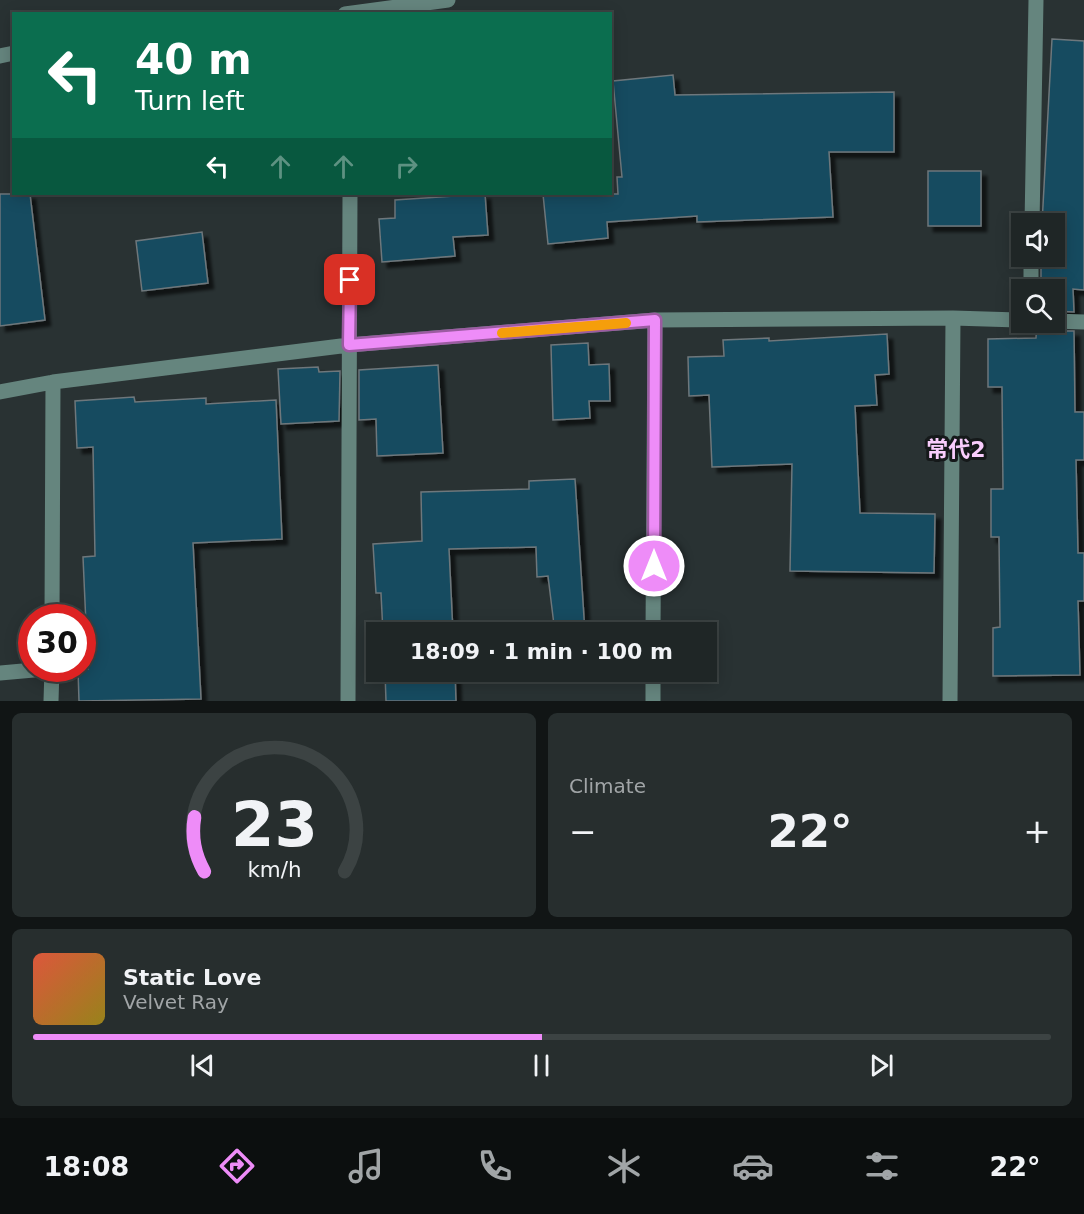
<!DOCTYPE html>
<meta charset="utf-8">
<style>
:root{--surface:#1f2626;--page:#272e2e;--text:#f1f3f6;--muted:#a1a5a7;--line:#3c4343;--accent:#ee8cf8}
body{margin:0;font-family:"DejaVu Sans","Noto Sans JP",sans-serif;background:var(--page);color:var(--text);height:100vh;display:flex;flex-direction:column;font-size:22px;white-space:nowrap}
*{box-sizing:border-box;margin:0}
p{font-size:20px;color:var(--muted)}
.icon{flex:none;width:33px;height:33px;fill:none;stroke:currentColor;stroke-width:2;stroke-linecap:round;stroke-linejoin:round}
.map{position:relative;height:701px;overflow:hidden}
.side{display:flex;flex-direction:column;gap:12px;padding:12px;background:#111515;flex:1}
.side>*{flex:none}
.top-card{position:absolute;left:12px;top:12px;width:600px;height:183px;border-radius:0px;box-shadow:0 3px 15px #0003,0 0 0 2px var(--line);background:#0b6e4f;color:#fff;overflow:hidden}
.buttons{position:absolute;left:1011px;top:213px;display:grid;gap:12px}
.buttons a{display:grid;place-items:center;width:54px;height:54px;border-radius:0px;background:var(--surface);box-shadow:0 3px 15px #0003,0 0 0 2px var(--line);font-size:30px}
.speed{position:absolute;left:18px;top:604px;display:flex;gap:12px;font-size:30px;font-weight:700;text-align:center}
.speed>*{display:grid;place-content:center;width:78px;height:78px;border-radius:50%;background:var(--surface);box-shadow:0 3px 15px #0003,0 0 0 2px var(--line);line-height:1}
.speed .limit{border:9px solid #d22;background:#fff;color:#111}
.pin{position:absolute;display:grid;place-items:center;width:51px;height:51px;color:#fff;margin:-26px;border-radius:12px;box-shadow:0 3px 9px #0006}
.me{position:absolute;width:66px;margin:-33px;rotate:0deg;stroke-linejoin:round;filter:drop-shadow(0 0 4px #0008)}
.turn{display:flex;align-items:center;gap:21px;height:126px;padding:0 24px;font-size:27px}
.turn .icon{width:78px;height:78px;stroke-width:2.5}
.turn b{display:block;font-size:42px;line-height:51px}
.lanes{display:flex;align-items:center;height:57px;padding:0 24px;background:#0003;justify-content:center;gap:30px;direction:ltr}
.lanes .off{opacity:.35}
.big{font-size:45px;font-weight:700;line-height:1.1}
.side .card{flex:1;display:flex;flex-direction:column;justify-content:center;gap:9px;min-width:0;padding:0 21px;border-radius:9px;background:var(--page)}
.side .dial{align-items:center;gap:0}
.dial svg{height:156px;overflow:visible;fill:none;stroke:var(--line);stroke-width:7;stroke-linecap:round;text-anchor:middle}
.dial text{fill:var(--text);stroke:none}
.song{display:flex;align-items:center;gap:18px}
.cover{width:72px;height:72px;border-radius:9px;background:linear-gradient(135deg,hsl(10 70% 55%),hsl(50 70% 35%))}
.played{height:6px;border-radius:3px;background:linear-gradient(90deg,var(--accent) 50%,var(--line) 50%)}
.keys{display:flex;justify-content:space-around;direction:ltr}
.heat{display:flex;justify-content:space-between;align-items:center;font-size:33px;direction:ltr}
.side .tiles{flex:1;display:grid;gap:12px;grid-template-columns:1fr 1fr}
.card:last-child{grid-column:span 2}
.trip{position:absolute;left:366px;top:622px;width:351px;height:60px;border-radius:0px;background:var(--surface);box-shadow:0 3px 15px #0003,0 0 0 2px var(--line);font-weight:700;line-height:60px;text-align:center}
.tabs{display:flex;height:96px;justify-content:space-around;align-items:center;background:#0c0f0f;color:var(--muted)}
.tabs .icon{width:42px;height:42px}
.tabs .on{color:var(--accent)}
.tabs b{font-size:27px;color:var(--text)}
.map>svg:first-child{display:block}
.building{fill:#134b60;stroke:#6e777b;stroke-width:1.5;filter:url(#shadow)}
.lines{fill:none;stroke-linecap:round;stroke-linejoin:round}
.minor{stroke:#65857e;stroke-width:15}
.route-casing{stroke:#9b5ba1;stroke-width:15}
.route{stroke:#ee8cf8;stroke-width:10}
.slow{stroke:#f59e0b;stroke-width:10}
.labels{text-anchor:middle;stroke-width:6;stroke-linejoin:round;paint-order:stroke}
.neighbourhood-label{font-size:22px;font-weight:bold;fill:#f9cdfd;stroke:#15191a}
</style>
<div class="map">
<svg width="1084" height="701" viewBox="0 0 1084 701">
<defs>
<filter id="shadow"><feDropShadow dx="5.5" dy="5.5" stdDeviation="1.5" flood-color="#0009"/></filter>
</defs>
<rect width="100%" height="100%" fill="#293233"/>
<path class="building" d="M1052,39l32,2v249l-11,-1 1,23 -20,-1v-21h-13v-34h13v-32h-12z
M673,75l2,20 219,-3v60h-65l4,65 -136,5v-6l-90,6 1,16 -60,6 -5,-50h75l-1,-17h5l-9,-96z
M928,171h53v55h-53z
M0,194h30l15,126 -45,6z
M485,194l3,41 -35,2 2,19 -73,6 -3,-43 16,-1v-18z
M202,232l6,51 -66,8 -6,-50z
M1037,322h8l8,9h21l1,81h9v48h-8l2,93h6v48h-6l2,74 -87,1v-48l7,-1 -1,-90h-8v-48h12l-1,-102h-14v-48l48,-1z
M887,334l2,40 -14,1 2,30 -22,1 5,107 75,1 -1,59 -144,-2 2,-107 -80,3 -3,-72 -20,1 -1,-39 36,-1 -1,-16 46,-2v3z
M588,343l1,22 20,-1 1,37h-21l1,17 -37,2 -2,-75z
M438,365l5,88 -66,3 -1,-37 -17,1v-50z
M318,367l1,5 21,-1 -1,50 -58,3 -3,-55z
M134,397l1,5 71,-4v6l70,-4 6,139 -89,4 8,156 -122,2 -1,-32h10l-5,-112 12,-1 -2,-109 -16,1 -2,-47z
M575,479l10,154h-30l-7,-57 -11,1 -1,-30 -87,2 4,84h-70l-2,-40h-5l-3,-49 49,-3 -1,-49 108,-3v-8z
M385,672h70l1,29h-70z"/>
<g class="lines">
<path class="minor" d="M345,14l103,-14
M0,56l14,-3
M1032,224l4,-224
M1031,290v-34
M1054,321l30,1
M0,392l53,-10 296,-37 306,-25 298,-2 69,2
M52,618l1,-236
M653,633l2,-313
M0,673l45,-4
M51,701l1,-32
M348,701l2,-507
M653,701v-29
M950,701l3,-383"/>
</g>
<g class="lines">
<g class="route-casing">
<path id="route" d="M350,280l-1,65 306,-25 -1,246"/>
</g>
<use href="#route" class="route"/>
<path class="slow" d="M502,333l124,-10"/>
</g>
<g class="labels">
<g class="neighbourhood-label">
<text x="956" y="457">常代2</text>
</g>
</g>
</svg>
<div class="buttons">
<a><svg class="icon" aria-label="sound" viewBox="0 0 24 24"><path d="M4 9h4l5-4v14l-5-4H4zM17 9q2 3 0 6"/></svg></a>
<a><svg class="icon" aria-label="search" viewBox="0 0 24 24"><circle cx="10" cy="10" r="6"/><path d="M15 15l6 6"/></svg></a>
</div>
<div class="speed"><div class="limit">30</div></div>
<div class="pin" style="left:350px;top:280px;background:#d93025"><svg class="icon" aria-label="arrive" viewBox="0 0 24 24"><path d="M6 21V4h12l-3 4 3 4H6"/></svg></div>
<svg class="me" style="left:654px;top:566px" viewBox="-20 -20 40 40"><circle r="17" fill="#ee8cf8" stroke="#fff" stroke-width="3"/><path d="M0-11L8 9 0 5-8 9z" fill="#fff"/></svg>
<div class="trip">18:09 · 1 min · 100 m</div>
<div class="top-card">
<div class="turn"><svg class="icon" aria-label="left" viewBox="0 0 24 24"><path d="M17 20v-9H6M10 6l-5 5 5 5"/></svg><div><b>40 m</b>Turn left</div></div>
<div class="lanes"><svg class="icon" aria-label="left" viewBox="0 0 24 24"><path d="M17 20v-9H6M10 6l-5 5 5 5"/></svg><svg class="icon off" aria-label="ahead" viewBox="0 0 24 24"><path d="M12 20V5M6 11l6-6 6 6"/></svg><svg class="icon off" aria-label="ahead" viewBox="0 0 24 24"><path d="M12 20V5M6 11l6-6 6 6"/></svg><svg class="icon off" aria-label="right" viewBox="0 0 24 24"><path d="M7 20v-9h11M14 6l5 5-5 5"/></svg></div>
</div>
</div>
<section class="side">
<div class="tiles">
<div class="card dial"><svg viewBox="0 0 100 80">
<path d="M14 69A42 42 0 1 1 86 69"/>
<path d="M14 69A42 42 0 0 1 9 41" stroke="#ee8cf8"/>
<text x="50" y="56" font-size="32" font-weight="700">23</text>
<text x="50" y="72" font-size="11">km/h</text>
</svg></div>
<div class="card"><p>Climate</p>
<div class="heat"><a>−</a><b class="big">22°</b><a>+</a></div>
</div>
<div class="card">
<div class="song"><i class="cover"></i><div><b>Static Love</b><p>Velvet Ray</p></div></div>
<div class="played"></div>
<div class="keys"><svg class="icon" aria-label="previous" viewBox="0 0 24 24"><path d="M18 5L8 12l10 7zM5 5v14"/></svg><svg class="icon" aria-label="pause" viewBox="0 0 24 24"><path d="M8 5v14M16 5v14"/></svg><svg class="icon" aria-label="next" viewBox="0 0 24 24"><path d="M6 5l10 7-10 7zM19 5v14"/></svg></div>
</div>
</div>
</section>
<nav class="tabs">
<b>18:08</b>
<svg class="icon on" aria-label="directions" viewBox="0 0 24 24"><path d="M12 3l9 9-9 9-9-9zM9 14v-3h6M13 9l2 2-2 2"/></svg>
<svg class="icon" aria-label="music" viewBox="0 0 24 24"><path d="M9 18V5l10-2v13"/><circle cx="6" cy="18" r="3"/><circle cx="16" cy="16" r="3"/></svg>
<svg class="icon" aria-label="phone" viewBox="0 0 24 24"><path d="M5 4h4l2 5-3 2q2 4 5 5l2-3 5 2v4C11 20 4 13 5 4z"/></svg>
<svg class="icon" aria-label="climate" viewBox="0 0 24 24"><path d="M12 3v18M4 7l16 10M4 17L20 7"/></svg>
<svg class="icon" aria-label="car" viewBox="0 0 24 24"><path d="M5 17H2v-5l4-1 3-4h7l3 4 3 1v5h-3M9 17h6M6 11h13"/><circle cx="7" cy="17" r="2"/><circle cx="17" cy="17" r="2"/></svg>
<svg class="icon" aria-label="filters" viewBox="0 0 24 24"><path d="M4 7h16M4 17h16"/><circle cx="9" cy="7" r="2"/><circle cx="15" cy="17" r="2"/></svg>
<b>22°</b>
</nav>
